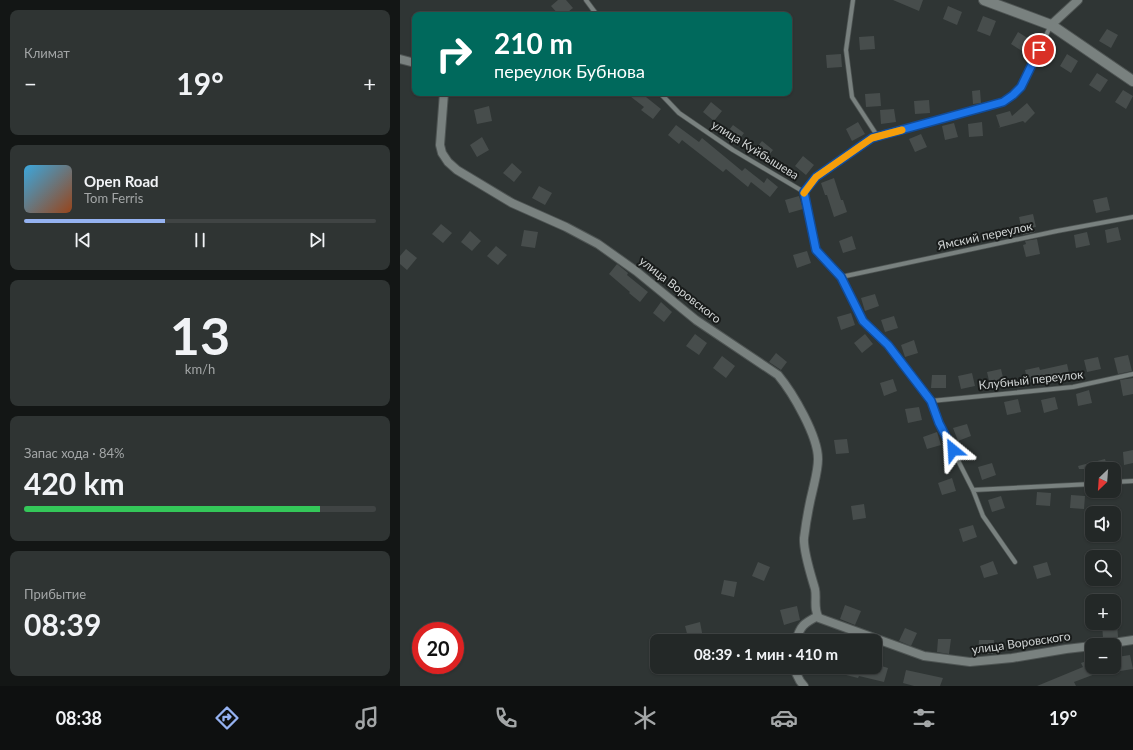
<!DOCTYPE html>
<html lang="ru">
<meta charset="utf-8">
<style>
:root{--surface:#232827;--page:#2f3433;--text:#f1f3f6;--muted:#a3a6a7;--line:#404444;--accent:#95b2f1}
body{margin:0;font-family:Lato,sans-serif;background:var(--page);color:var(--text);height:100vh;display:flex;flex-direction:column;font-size:15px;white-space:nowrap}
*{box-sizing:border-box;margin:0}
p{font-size:13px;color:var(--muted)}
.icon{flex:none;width:22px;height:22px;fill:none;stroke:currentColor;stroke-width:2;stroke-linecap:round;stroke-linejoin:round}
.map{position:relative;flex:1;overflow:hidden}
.sheet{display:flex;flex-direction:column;gap:10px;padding:10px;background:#131615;width:400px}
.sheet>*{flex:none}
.guide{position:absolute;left:12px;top:12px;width:380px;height:84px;border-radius:8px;box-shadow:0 1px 3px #0004,0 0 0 1px var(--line);background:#00695c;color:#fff;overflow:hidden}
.needle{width:26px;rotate:205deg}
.tools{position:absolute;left:685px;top:462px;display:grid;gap:8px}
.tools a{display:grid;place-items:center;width:36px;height:36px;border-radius:8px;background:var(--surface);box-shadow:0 1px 3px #0004,0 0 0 1px var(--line);font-size:20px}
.speed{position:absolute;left:12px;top:622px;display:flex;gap:8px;font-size:20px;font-weight:700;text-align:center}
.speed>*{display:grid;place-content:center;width:52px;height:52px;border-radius:50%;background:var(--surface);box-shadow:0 1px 3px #0004,0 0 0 1px var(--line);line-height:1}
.speed .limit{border:6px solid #d22;background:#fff;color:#111}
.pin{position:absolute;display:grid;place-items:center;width:34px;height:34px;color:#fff;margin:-17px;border:2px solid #fff;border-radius:50%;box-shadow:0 1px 4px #0007}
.me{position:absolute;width:44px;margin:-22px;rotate:333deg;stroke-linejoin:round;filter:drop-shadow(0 0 3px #0008)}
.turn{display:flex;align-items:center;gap:14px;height:84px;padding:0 16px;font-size:18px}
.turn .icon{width:52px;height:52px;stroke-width:2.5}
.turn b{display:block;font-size:28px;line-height:34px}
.big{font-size:30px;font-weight:700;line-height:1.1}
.sheet .tile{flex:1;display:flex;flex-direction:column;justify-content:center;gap:6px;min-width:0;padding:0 14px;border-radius:8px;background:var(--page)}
.sheet .dial{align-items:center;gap:0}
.dial b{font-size:52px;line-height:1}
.song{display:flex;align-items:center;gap:12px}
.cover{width:48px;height:48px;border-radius:6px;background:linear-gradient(135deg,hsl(200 70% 55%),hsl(20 70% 35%))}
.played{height:4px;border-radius:2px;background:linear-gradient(90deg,var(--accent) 40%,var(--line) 40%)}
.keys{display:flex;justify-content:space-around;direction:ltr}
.heat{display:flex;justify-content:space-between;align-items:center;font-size:22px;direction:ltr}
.charge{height:6px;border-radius:3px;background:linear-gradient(90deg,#34c759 84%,var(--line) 0)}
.trip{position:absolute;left:250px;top:634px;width:232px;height:40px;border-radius:8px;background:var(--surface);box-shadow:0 1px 3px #0004,0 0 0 1px var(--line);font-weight:700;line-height:40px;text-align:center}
.tabs{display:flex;height:64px;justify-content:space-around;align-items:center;background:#0e1010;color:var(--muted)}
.tabs .icon{width:28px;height:28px}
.tabs .current{color:var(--accent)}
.tabs b{font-size:18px;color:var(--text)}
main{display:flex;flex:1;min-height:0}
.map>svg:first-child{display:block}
.building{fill:#474d4c}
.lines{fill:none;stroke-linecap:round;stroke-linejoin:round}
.service-casing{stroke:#4e5453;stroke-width:5.5}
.minor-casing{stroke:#4e5453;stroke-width:10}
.tertiary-casing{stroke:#4e5453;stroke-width:12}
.service{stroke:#79817f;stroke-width:4}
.minor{stroke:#79817f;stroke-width:8}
.tertiary{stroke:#79817f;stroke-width:10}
.route-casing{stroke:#114b97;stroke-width:10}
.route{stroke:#1a73e8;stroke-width:7}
.slow{stroke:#f59e0b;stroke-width:7}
.labels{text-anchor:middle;stroke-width:4;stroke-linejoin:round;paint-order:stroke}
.street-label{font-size:12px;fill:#cfd3d3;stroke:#191c1b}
</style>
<main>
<section class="sheet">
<div class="tile"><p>Климат</p>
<div class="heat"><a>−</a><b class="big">19°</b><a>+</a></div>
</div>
<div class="tile">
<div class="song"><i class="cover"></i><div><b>Open Road</b><p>Tom Ferris</p></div></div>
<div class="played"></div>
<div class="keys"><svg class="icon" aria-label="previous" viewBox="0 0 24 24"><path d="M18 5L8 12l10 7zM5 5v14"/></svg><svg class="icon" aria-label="pause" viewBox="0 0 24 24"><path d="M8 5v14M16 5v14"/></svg><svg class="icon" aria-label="next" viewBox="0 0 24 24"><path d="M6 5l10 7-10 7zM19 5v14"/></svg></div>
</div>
<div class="tile dial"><b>13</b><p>km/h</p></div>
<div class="tile"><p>Запас хода · 84%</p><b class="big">420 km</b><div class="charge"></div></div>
<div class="tile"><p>Прибытие</p><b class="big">08:39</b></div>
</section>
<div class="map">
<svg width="733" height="686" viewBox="0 0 733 686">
<rect width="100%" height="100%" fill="#2f3534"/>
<path class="building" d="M158,0h8l7,8 -9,7h-5l-8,-9z
M493,0h30l-4,11z
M548,6l14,6 -5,13 -14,-6z
M583,16l13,5 -6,15 -13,-5z
M707,29l11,6 -7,13 -12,-7z
M618,32l11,7 -7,12 -11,-7z
M474,36l1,13 -15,1 -1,-13z
M441,54l1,13 -15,1 -1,-13z
M667,54l11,7 -7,12 -11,-7z
M697,73l11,7 -8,12 -11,-7z
M580,90l1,13 -8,1 -1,-13z
M723,90l10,6 -7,13 -11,-7z
M226,93h15l20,16 -8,10 -12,-9 3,-3z
M480,93l1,13 -15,1 -1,-13z
M529,100l1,13 -15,1 -1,-13z
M311,102l11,9 -8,10 -11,-9z
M627,103l8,10 -10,10 -2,-2 -25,7 2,-1 -4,-12 14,-4 2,5z
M89,106l3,15 -15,3 -3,-14z
M494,109l2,13 -15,2 -1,-14z
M458,122l7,12 -13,7 -6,-12z
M582,122l1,14 -14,1 -1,-13z
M554,123l4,14 -13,3 -3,-14z
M276,125l23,17 3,-4 40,33 3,-3 19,15 3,-5 11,9 -8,10 -19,-15 -3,5 -22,-18 -3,3 -41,-32 -3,4 -11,-9z
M333,125l11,8 -8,11 -11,-9z
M521,134l6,13 -12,5 -6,-13z
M82,137l7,13 -12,7 -7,-12z
M362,141l11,9 -8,10 -11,-9z
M403,156l11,9 -8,10 -11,-9z
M112,163l10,9 -8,10 -11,-9z
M434,178l7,22h2l4,12 -13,5 -7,-22h-2l-4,-12z
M139,186l13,7 -7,12 -13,-7z
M399,196l4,13 -14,4 -4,-13z
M707,197l3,13 -14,3 -3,-13z
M633,214l3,13h-2l1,5 -12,3 -4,-18z
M41,224l11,9 -9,10 -11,-9z
M718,227l3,13 -14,3 -2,-13z
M124,230l14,2 -3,16 -14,-2z
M70,231l11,10 -9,10 -11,-9z
M687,232l3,13 -14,3 -2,-13z
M452,236l4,13 -13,4 -4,-12z
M637,239l3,15 -14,3 -3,-12 3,-1 -1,-3z
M96,246l11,9 -9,10 -11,-9z
M6,249l11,9 -10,12 -7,-6v-8z
M407,251l4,12 -14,5 -4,-13z
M217,264l11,9 -1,2 21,17 -8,10 -11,-9 1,-1 -21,-18z
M475,294l4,12 -14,5 -4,-13z
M261,302l11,10 -8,10 -11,-9z
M451,313l4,12 -14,5 -4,-13z
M494,316l4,12 -13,4 -4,-12z
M295,334l12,9 -8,12 -13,-9z
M465,334l8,10 -11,9 -8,-10z
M514,340l4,13 -13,4 -4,-12z
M376,353l11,9 -6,8 -12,-8z
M728,355l4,16 -14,3 -4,-16z
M322,356l13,10 -9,12 -13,-10z
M698,357l3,12 -14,3 -3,-12z
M667,364l3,13 -14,3 -1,-3 -27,6 -3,-13 14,-3 1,3z
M601,369l3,13 -14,3 -3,-13z
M572,373l3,13 -14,3 -3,-13z
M532,375h14v13h-15z
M733,378v16l-10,2 -3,-16z
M493,379l4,12 -13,5 -4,-13z
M689,390l3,13 -14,3 -2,-12z
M655,397l3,12 -14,4 -3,-13z
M618,399l3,13 -14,3 -3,-13z
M519,407l3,13 -14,3 -3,-14z
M567,424l4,12 -13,5 -5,-13z
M537,432l4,13 -14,4 -4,-12z
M447,439l2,14 -13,1 -2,-14z
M733,450v13l-9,2 -1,-13z
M705,459l3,10h-29l-1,-3z
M592,463l4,12 -14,5 -4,-13z
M552,478l4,13 -14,4 -4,-12z
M637,492l14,1 -1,13 -14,-1z
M671,495l14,1 -1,13 -14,-1z
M601,496l4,12 -13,4 -4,-12z
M464,504l2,14 -13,2 -2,-14z
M573,525l4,12 -14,5 -4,-13z
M593,561l5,13 -14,4 -4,-12z
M358,562l12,5 -6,14 -12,-5z
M647,562l4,13 -14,4 -4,-13z
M324,580l13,2 -3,15 -13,-3z
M445,605l16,6 -6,14 -15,-6z
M397,606l3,14 -16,5 -4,-15z
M300,622l3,16 -14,3 -4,-15z
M702,624h15l1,13 -15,1z
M505,628l12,5 -6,13 -12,-5z
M538,639h13l-2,15 -12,-2z
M579,640h15l-1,14h-15z
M730,655l3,14 -13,2 -3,-14z
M692,659v8l19,1 -37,14 2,4h-39l46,-19 -2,-4z
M475,664l13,4 -4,14 -25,-6 -1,2 -12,-3 2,-8h27z
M506,670l37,8 -3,8h-26l-11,-3z"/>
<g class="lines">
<g class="service-casing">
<path id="service" d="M186,0l11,15
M453,0l-7,50 6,47 26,40
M260,93l19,20 54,37 71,42 12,58 25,27 22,44 25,24 43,56 8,22 34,67 10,26 32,46
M404,192l12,-15 56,-38 131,-37 10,-7 8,-8 30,-62
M441,277l216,-46 76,-14
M531,401l142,-14 60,-13
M714,482l19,-1
M573,490l119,-6"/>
</g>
<g class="minor-casing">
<path id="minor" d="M651,25l27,-25
M0,59l15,4
M44,93l-4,52 2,8 6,9 9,8 55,33 54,24 32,17 38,27 60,49 82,55c15,18 40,61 40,84 0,10 -3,21 -5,30 -4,16 -7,33 -9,49 -1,13 7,37 11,51 2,9 -2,20 4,29l105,38 46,6 42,-4 54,-9 26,-3
M396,641c4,-15 8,-18 22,-25
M700,645l33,-5
M393,667l7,14 4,5"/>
</g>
<g class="tertiary-casing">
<path id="tertiary" d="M584,0l67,25 82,56"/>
</g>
<use href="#service" class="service"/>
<use href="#minor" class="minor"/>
<use href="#tertiary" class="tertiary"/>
</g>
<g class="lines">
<g class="route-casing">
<path id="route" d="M553,450l-14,-27 -8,-22 -43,-56 -25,-24 -22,-44 -25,-27 -12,-58 12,-15 56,-39 131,-36 10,-7 8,-8 18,-37"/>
</g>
<use href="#route" class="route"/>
<path class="slow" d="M404,193l12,-16 56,-39 30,-8"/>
</g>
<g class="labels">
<g class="street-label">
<text transform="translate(355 150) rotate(32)" y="4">улица Куйбышева</text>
<text transform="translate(585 236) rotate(-12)" y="4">Ямский переулок</text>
<text transform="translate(280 290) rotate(38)" y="4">улица Воровского</text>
<text transform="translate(631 380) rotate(-6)" y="4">Клубный переулок</text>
<text transform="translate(621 643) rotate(-8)" y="4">улица Воровского</text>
</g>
</g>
</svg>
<div class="tools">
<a><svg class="needle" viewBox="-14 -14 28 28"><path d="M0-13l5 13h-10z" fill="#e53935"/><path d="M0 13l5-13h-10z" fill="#a3a6a7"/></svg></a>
<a><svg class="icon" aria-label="sound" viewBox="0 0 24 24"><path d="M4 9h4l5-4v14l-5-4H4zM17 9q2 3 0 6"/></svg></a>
<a><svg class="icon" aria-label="search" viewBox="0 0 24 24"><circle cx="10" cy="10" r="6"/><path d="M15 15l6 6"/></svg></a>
<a>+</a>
<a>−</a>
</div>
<div class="speed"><div class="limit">20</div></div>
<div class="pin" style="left:639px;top:50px;background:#d93025"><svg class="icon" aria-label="arrive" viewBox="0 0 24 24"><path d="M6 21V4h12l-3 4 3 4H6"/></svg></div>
<svg class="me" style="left:553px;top:450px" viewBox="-20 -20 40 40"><path d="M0-17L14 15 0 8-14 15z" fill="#1a73e8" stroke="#fff" stroke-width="4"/></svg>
<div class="trip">08:39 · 1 мин · 410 m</div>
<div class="guide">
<div class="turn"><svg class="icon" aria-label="right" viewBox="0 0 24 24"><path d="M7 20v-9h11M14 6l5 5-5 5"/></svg><div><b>210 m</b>переулок Бубнова</div></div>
</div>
</div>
</main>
<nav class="tabs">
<b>08:38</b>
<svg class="icon current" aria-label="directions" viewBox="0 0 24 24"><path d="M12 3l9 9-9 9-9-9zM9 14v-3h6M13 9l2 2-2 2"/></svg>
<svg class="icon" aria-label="music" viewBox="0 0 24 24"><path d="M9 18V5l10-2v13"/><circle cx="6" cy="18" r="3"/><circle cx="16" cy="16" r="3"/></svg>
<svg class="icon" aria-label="phone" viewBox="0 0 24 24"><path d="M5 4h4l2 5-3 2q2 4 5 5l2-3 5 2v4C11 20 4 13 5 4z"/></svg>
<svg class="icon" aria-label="climate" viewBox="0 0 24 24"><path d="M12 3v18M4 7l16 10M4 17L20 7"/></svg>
<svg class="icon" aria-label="car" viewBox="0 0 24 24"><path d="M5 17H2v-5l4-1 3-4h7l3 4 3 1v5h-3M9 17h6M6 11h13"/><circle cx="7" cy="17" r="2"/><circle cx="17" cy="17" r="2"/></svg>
<svg class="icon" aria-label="filters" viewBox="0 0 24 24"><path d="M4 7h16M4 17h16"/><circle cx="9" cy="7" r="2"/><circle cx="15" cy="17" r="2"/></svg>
<b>19°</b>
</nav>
